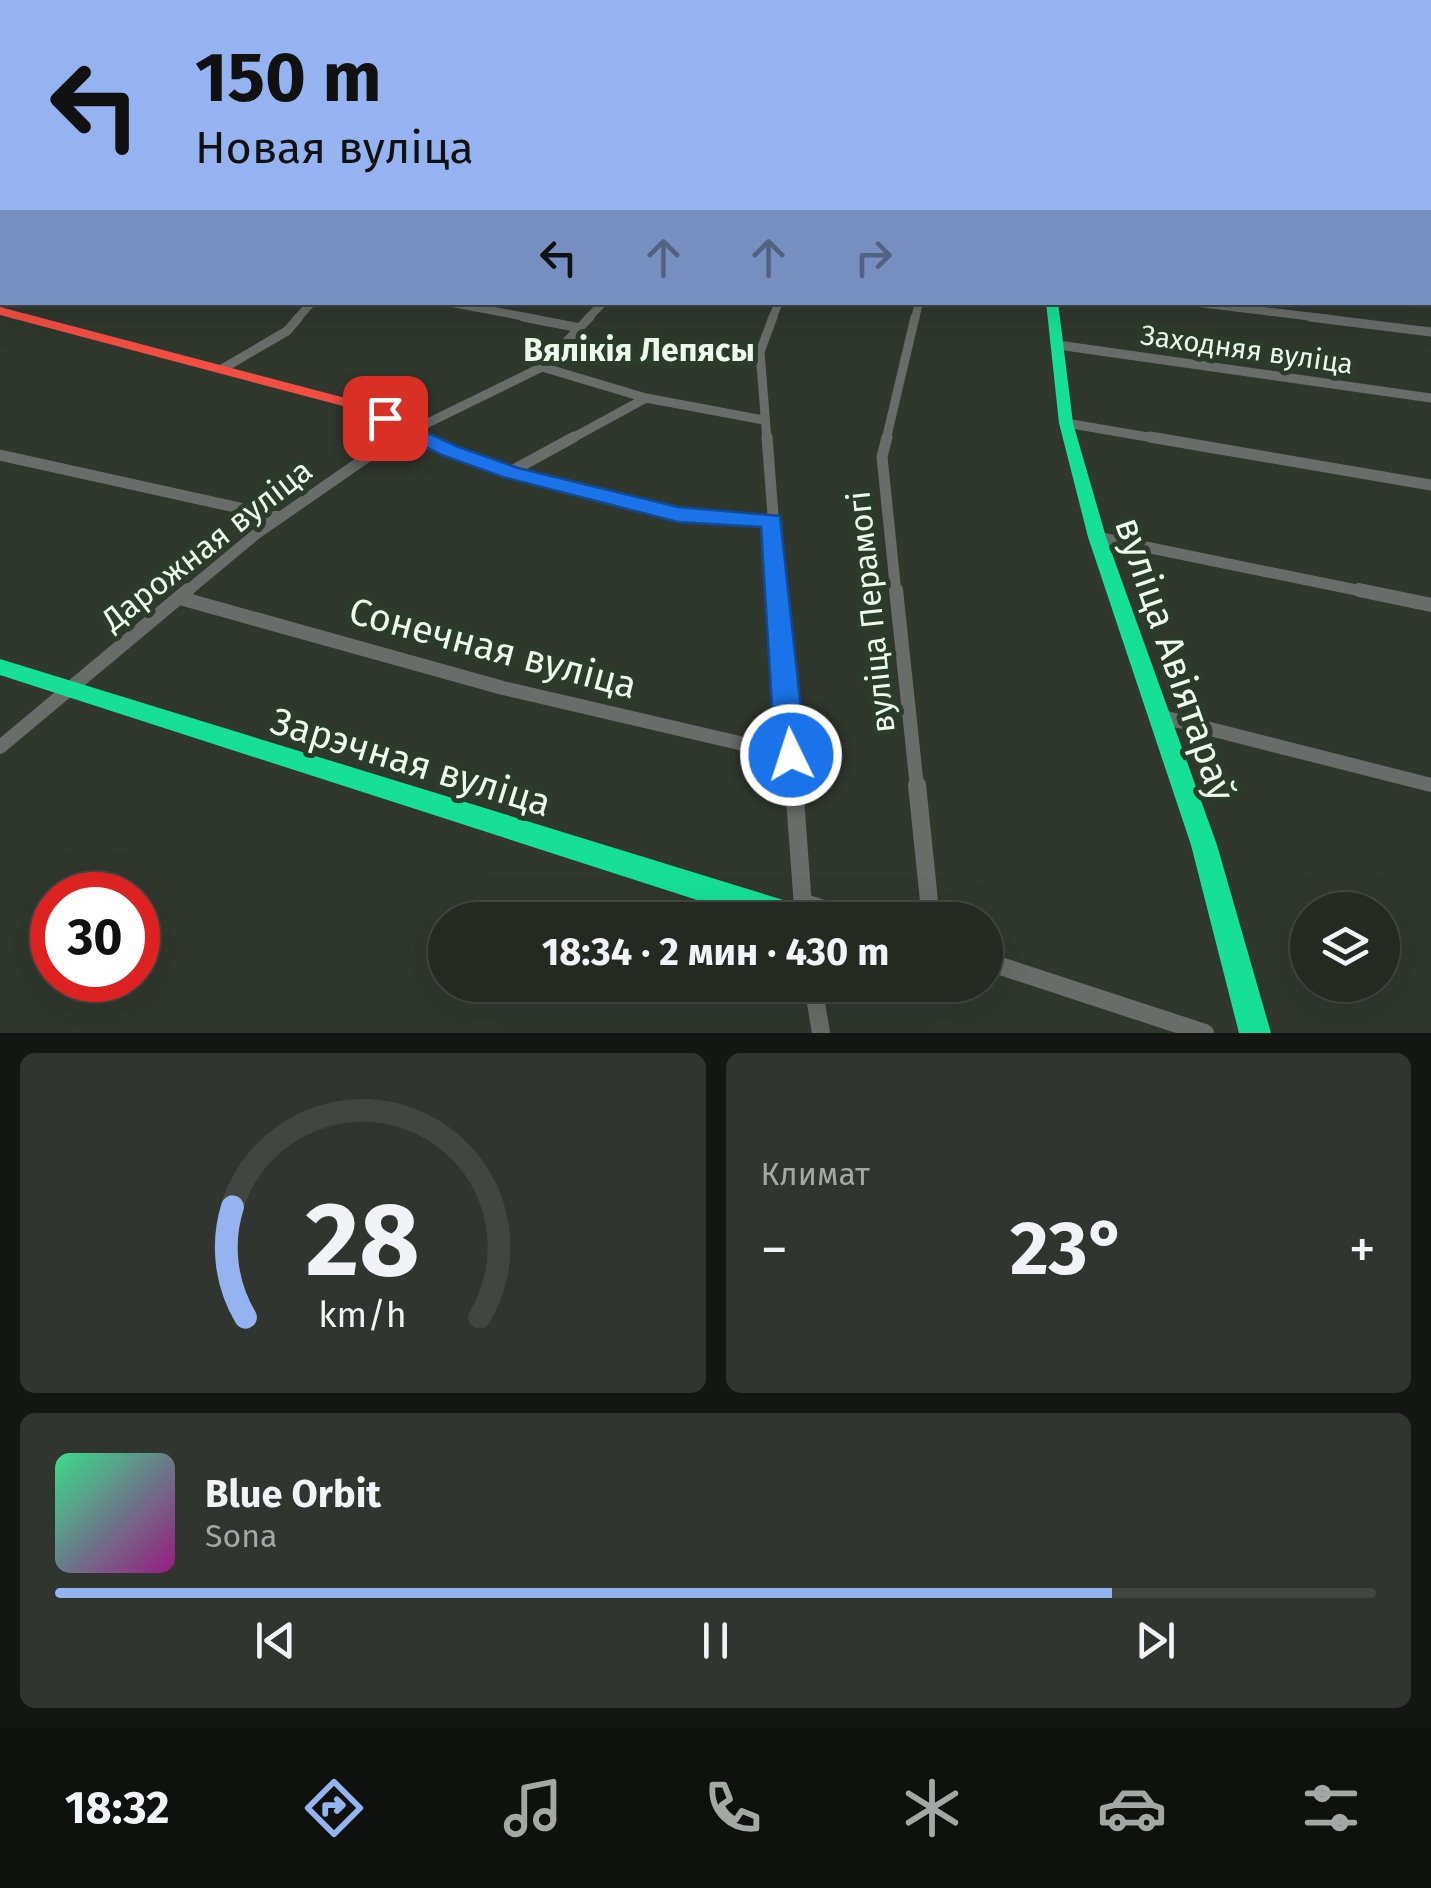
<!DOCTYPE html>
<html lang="ru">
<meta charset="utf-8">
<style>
:root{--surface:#242a22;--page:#30362f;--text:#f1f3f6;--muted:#a3a7a5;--line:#414640;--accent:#95b2f1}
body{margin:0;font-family:"Fira Sans",sans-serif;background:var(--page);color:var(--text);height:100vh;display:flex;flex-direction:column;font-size:38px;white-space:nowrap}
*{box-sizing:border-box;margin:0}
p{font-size:32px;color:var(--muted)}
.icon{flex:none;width:55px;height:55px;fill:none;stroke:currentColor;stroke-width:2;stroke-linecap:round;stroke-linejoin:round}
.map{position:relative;height:1033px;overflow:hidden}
.drawer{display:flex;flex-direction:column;gap:20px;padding:20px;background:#141713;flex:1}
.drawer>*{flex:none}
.banner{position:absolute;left:0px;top:0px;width:1432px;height:305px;box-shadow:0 10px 40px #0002,0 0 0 2px var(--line);background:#95b2f1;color:#111;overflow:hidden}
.tools{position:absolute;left:1290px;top:892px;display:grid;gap:20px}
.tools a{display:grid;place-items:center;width:110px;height:110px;border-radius:50%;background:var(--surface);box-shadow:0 10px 40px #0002,0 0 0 2px var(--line);font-size:50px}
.speed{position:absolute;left:30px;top:872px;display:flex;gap:20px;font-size:50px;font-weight:700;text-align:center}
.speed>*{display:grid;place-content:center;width:130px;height:130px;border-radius:50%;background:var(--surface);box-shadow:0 10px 40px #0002,0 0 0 2px var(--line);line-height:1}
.speed .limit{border:15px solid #d22;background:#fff;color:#111}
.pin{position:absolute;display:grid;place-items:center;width:85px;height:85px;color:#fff;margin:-42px;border-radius:20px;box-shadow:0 5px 15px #0006}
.me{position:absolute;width:110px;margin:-55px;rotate:356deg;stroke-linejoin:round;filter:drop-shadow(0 0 8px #0008)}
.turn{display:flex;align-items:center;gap:35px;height:210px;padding:0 30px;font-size:45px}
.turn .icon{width:130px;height:130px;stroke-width:2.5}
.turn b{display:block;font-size:70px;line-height:85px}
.lanes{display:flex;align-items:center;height:95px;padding:0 30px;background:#0003;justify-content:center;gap:50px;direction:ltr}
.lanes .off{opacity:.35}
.big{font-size:75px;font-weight:700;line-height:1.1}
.drawer .widget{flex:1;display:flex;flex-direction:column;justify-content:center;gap:15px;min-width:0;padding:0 35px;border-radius:15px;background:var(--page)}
.drawer .dial{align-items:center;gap:0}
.dial svg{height:260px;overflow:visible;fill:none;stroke:var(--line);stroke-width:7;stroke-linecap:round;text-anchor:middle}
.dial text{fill:var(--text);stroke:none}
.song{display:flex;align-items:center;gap:30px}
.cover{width:120px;height:120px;border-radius:15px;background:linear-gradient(135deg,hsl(150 70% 55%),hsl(310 70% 35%))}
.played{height:10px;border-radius:5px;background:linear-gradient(90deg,var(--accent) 80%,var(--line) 80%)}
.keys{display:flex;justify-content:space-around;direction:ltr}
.heat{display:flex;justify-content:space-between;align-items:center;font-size:55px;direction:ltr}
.drawer .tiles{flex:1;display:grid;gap:20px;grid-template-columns:1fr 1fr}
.widget:last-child{grid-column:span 2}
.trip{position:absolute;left:428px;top:902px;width:575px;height:100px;border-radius:50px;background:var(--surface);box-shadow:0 10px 40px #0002,0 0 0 2px var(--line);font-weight:700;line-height:100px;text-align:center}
.tab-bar{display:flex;height:160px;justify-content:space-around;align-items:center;background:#0e110e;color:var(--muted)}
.tab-bar .icon{width:70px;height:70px}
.tab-bar .current{color:var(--accent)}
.tab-bar b{font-size:45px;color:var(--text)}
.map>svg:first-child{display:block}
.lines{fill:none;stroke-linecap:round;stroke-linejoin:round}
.street-far4{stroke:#696d69;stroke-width:8}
.street-far3{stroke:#696d69;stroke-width:9}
.street-far2{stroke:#696d69;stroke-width:11}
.street-far1{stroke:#696d69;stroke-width:14}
.street{stroke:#696d69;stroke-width:18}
.fast{fill:#16e098;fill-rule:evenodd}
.slow{fill:#ffcf43;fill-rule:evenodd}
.jam{fill:#f24e42;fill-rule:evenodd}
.route{fill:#1a73e8;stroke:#114b97;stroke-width:2.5}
.labels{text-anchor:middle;stroke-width:10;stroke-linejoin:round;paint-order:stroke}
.far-street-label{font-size:28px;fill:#eef8ed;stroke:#2c3c2a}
.far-quarter-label{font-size:32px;font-weight:bold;fill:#eef8ed;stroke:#2c3c2a}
.street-label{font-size:32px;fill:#eef8ed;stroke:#2c3c2a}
.near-street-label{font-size:38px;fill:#eef8ed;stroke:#2c3c2a}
</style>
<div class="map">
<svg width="1431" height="1033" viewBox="0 0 1431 1033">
<rect width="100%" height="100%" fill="#30382e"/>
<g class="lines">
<path class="street-far4" d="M447,302l89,17
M1191,302l139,17
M297,319l15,-17
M587,319l17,-17
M772,319l7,-17
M915,319l4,-17"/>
<path class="street-far3" d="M523,317l57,11
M1310,317l121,15
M1058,345l373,53
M542,367l104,31 118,22
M222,369l65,-38 12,-14
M1066,423l99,17
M393,440l149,-73 48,-50
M569,440l77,-42
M767,440l-7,-88 13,-35
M886,440l29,-123"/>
<path class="street-far2" d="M767,437l12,156
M887,437l-5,20 14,136
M1150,437l281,48
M0,455l280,62
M510,472l64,-35
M1097,537l274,56
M185,593l71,-59 140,-97"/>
<path class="street-far1" d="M778,590l16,197
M896,590l21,197
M1359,590l72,15
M180,598l323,90 288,67
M1159,716l272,69
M0,747l188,-157"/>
<path class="street" d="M794,785l10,135
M917,785l14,135
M802,902l56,18
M985,961l220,72
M813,985l8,48"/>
<path class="fast" d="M1046,302h12l15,121 33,114 111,308 54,188h-32l-48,-188 -103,-308 -29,-114z
M348,399l107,48 61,22 161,40 95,6 9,6 -9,6 -95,-8 -173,-44 -61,-22 -100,-47 -2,-3z
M0,659l803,247 10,4 4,10h-58l-759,-245z"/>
<path class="slow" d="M2,198v6l-2,1v-6z
M1430,220h1v6h-1z"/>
<path class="jam" d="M0,307l353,93 2,3 -2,3h-10l-343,-91z"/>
</g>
<linearGradient id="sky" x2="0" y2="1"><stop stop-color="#1a1f19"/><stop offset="0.51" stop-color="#485357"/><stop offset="1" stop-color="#485357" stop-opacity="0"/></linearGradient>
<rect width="1431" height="293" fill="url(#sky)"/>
<path class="route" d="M385,413l71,33 62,22 160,39 102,9 26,239 -4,10 -11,3 -11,-3 -5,-10 -14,-228 -83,-5 -175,-45 -61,-22 -64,-32v-9z"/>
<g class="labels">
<g class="far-street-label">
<text transform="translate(1247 349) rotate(8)" y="10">Заходняя вуліца</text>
</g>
<g class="far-quarter-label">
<text x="639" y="361">Вялікія Лепясы</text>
</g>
<g class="street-label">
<text transform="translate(207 545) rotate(-38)" y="11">Дарожная вуліца</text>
<text transform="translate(871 612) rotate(-96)" y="11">вуліца Перамогі</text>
</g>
<g class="near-street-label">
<text transform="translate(493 648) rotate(15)" y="13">Сонечная вуліца</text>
<text transform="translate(1175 659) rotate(71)" y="13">вуліца Авіятараў</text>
<text transform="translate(411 762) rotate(17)" y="13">Зарэчная вуліца</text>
</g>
</g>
</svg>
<div class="tools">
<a><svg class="icon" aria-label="layers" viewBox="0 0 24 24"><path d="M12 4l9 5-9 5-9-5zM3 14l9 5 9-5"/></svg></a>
</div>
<div class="speed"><div class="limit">30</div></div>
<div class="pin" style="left:385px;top:418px;background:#d93025"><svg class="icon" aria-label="arrive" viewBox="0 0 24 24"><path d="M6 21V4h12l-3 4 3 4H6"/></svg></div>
<svg class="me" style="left:791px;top:755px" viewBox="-20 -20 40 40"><circle r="17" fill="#1a73e8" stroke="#fff" stroke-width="3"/><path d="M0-11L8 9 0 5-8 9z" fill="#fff"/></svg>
<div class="trip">18:34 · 2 мин · 430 m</div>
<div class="banner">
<div class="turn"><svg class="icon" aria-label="left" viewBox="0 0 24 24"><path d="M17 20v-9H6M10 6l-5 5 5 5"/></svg><div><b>150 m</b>Новая вуліца</div></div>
<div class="lanes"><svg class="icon" aria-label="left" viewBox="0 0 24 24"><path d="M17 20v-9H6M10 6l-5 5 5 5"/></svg><svg class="icon off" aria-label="ahead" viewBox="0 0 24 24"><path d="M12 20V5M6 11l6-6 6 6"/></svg><svg class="icon off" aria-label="ahead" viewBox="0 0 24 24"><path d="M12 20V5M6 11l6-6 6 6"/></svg><svg class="icon off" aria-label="right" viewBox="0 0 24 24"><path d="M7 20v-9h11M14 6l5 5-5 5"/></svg></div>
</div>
</div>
<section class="drawer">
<div class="tiles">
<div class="widget dial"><svg viewBox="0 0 100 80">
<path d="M14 69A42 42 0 1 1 86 69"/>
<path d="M14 69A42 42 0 0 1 10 35" stroke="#95b2f1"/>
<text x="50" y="56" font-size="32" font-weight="700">28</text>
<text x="50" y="72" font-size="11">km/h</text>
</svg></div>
<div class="widget"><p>Климат</p>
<div class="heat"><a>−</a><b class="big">23°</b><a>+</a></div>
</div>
<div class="widget">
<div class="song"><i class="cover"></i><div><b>Blue Orbit</b><p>Sona</p></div></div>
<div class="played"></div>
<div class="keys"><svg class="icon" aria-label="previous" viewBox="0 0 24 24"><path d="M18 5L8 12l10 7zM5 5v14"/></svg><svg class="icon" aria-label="pause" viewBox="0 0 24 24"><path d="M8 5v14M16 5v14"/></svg><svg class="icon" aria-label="next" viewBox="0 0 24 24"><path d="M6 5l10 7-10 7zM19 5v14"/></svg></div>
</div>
</div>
</section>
<nav class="tab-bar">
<b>18:32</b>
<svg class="icon current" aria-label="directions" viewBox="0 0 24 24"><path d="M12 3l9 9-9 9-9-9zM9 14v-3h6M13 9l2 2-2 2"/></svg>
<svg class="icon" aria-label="music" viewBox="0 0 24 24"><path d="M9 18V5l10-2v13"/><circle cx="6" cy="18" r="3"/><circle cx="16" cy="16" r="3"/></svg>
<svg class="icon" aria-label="phone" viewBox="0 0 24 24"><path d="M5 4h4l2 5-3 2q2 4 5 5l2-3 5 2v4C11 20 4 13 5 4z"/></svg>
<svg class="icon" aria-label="climate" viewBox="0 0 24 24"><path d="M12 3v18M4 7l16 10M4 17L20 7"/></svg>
<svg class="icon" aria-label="car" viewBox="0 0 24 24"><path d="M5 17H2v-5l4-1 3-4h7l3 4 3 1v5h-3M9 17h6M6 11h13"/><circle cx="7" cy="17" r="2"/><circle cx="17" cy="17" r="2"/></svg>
<svg class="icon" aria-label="filters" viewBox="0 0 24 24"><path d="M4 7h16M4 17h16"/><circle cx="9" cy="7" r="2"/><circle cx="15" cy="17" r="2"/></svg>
</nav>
